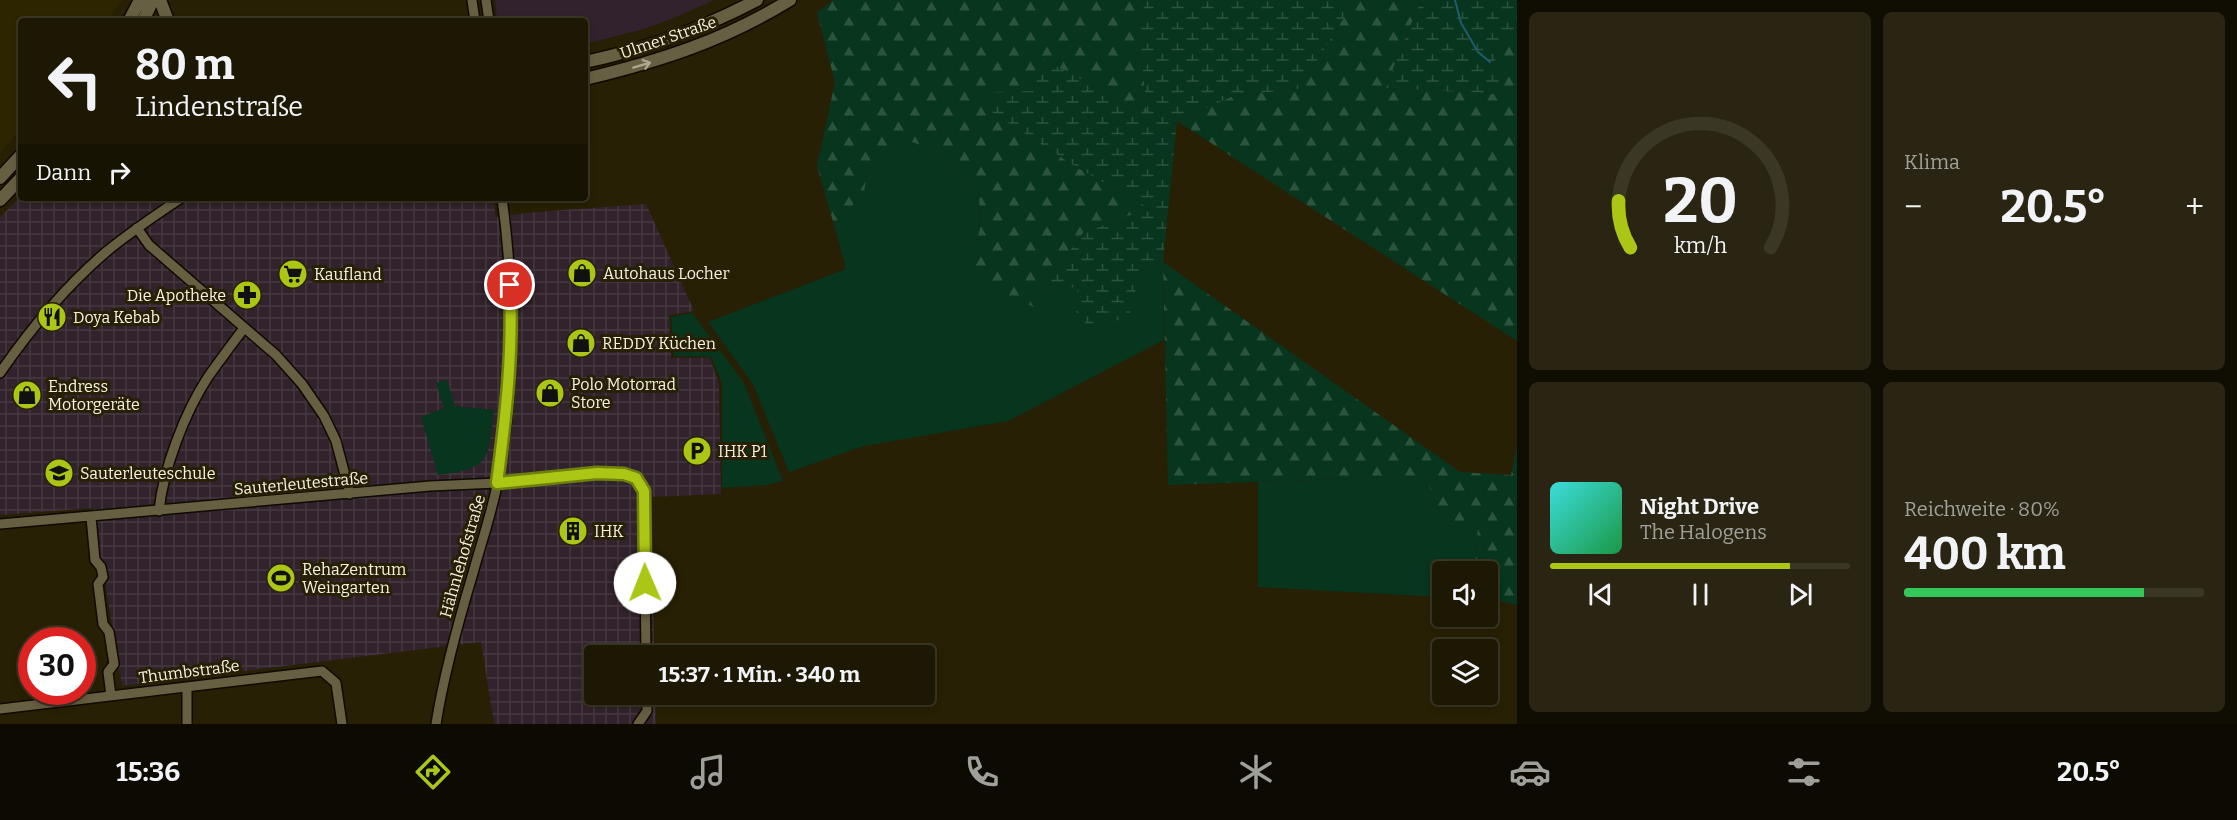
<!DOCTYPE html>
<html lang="de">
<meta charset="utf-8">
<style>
:root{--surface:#1d1803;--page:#2a2512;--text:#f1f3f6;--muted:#a0a09a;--line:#3b3725;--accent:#abc614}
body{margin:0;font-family:Bitter,serif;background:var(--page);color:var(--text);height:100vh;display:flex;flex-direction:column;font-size:22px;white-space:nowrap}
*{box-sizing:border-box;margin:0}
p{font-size:20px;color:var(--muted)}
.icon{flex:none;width:33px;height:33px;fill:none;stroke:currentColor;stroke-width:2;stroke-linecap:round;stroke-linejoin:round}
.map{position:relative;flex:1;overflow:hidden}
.details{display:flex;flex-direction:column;gap:12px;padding:12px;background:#100d02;width:720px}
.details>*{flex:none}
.top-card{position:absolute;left:18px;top:18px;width:570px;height:183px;border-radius:6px;box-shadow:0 3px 9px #0003,0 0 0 2px var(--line);background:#1d1803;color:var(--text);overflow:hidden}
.fabs{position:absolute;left:1432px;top:561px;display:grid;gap:12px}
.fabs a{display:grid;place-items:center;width:66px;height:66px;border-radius:6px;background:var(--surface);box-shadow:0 3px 9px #0003,0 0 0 2px var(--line);font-size:30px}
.speed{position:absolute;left:18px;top:627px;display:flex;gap:12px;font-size:30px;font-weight:700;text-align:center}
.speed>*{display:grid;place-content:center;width:78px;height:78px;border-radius:50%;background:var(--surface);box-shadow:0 3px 9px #0003,0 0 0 2px var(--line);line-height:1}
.speed .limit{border:9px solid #d22;background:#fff;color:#111}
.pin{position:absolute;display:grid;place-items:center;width:51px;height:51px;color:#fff;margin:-26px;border:3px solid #fff;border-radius:50%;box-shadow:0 2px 6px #0007}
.me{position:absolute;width:66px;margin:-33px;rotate:359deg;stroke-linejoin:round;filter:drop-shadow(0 0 4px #0008)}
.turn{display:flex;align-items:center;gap:21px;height:126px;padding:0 18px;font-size:27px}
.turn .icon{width:78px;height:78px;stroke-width:2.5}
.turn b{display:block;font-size:42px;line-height:51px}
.then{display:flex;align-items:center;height:57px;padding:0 18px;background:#0003;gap:12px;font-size:22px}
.big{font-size:45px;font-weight:700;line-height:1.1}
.details .card{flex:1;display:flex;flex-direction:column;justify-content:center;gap:9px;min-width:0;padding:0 21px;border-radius:9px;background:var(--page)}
.details .dial{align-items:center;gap:0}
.dial svg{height:156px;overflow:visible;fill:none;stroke:var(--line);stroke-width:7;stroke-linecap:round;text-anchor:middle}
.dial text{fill:var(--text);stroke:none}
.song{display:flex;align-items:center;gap:18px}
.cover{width:72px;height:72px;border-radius:9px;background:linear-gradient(135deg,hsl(180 70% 55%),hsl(140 70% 35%))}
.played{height:6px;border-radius:3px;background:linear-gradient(90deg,var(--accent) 80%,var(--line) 80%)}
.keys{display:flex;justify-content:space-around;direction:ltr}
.heat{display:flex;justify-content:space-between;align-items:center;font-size:33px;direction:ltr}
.charge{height:9px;border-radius:4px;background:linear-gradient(90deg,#34c759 80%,var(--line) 0)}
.details .tiles{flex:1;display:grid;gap:12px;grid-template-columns:repeat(2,1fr)}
.trip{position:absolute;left:584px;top:645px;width:351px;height:60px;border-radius:6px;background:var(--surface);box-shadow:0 3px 9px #0003,0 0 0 2px var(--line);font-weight:700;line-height:60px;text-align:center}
.tab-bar{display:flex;height:96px;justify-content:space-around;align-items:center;background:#0c0a01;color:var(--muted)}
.tab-bar .icon{width:42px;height:42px}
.tab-bar .on{color:var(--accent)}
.tab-bar b{font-size:27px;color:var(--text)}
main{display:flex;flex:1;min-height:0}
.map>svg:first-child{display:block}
.commercial{fill:#31222d}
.industrial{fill:url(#industrial-grid)}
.built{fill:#2d2500}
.green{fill:#07351d}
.forest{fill:url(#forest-firs)}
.wetland{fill:url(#wetland-marsh)}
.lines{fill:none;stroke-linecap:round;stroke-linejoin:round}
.stream{stroke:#205b6f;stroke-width:2}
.street-casing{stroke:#100a00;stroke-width:12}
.secondary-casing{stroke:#100a00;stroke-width:15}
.street{stroke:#665f42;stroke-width:9}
.secondary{stroke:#665f42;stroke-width:12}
.oneway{stroke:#aea892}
.route-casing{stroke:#6f810d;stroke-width:15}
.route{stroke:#abc614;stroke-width:10}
.labels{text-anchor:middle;stroke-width:6;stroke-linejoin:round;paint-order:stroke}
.street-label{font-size:16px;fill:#f6f2e1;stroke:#272004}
.poi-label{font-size:16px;fill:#f6f2e1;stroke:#272004;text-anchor:start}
</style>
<main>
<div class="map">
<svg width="1517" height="724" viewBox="0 0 1517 724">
<defs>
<pattern id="industrial-grid" width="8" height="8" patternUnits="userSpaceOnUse" patternTransform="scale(1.5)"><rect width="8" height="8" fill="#32222c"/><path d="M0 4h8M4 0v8" fill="none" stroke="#463840"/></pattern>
<pattern id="forest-firs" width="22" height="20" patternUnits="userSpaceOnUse" patternTransform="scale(1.5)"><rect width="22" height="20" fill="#07351d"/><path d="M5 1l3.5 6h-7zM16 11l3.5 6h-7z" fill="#2c533e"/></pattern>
<pattern id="wetland-marsh" width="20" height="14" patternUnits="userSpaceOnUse" patternTransform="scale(1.5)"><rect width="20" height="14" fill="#07351d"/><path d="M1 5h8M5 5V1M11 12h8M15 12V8" fill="none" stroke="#2c533e"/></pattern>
</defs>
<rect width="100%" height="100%" fill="#272004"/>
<path class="commercial" d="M495,0h219l-35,16 -35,13 -59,15v-23h-88z"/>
<path class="industrial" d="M21,196v2h472l3,19 40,-5 110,-8 48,107 -25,4 2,43h39l9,26 2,110 -70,3 3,158 -60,1v38l61,1 1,29h-162l-13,-82 -359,44 -29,-178 -93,7v-298z"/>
<path class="built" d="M0,0h122l-15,21h-86v108l-21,24z"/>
<path class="green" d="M897,136l33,12 49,45 1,36 -7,22 63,57 10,-24 32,4 50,28 14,-50 21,-4 1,78 -156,81 -144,25 -75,26 -36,-88 -45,-62 138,-53 -12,-44 30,-32 3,-20z
M692,313l52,70 39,98 -17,4 -44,3v-105l-11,-26 -37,-1 -3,-39z
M447,380l8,26 39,4c-7,49 -1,58 -56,65l-17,-58 23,-9 -8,-25z
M1425,476l20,51 33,-3 -3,47 -32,1v25l-185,-10v-105z
M1488,586l14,3 -2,12 -12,-1z"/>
<path class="forest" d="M833,0h312l-6,30 8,83 -103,-52 -11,30 -40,1 -1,20 86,56 72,40 -67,25 -37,51 -10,24 -63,-29v-28l7,-22 -1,-36 -49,-45 -33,-11 -30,36 -3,20 -30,32 -17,-59 18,-84 -18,-69z
M1355,0h66l-36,88 115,6 -7,-49 24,-9v305l-340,-220 56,-25 66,-7z
M1163,262l297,210 51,3 6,-30v160l-17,-4 2,-12 -14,-3v-14l-13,-1 3,-46 -33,2 -20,-51 -257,9z"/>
<path class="wetland" d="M1145,0h210l-56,89 -66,7 -56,25 -14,141 -21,4 -13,50 -38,14 -18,-22 5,-20 -32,-4 37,-51 66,-25 -71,-40 -86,-56 1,-20 40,-1 11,-31 103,53 -8,-83z
M1421,0h96v36l-24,9 8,49 -116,-6z"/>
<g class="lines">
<path class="stream" d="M1455,0l6,23 17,29 12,10"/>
<g class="street-casing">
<path id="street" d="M472,0l3,21
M486,0l3,21
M137,228l12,17 127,110 26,29 22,32 12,25 14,53
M0,373c31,-45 65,-86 106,-121 24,-20 50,-37 75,-54
M159,511c4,-42 26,-99 49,-134 12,-17 24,-33 36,-49
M91,517l4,43 6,7 2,10 -5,7 5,40 6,8 5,32 -6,8 3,24
M0,524l430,-38 67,-3 101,-10 26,1 12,4 8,13 2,165
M0,709l322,-38 14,12 6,41
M187,724v-37
M436,724c8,-51 22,-101 37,-151 8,-29 18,-58 24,-88 18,-95 18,-192 5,-287
M638,724l9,-13v-17"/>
</g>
<g class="secondary-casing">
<path id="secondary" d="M160,0l8,21
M129,21l11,-21
M143,21l10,-21
M585,62c61,-13 117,-33 172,-62
M585,79c75,-18 138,-38 205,-79
M0,178l21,-23
M0,200l21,-22"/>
</g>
<use href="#street" class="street"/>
<use href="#secondary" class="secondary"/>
</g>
<defs><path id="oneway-shaft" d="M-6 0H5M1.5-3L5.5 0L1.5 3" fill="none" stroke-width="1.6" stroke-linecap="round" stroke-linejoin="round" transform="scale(1.5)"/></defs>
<use class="oneway" href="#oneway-shaft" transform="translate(642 65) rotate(-17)"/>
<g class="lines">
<g class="route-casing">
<path id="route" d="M510,285c3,69 -4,130 -13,198l100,-10 27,1 12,4 8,13 1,92"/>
</g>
<use href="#route" class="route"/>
</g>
<defs>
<g id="shop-disc" transform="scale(1.5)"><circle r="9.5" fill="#abc614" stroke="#272004"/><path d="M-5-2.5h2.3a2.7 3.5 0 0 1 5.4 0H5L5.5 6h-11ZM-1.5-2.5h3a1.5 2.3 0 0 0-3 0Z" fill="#111"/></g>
<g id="supermarket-disc" transform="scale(1.5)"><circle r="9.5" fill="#abc614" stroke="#272004"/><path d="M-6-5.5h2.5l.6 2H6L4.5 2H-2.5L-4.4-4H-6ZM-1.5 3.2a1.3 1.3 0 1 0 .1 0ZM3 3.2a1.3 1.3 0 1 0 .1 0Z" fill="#111"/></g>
<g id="pharmacy-disc" transform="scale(1.5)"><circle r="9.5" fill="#abc614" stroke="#272004"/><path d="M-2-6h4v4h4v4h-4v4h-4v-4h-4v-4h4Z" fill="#111"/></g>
<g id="restaurant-disc" transform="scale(1.5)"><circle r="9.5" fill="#abc614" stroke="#272004"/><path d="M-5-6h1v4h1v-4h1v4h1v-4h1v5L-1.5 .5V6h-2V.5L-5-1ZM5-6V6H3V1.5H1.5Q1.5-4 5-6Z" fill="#111"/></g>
<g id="parking-disc" transform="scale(1.5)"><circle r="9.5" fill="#abc614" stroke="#272004"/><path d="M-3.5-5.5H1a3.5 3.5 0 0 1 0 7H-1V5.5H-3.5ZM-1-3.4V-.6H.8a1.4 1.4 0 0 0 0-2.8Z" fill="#111"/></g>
<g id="school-disc" transform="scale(1.5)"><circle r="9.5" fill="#abc614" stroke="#272004"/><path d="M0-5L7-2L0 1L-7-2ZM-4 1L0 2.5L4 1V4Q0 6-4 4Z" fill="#111"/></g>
<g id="building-disc" transform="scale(1.5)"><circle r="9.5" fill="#abc614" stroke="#272004"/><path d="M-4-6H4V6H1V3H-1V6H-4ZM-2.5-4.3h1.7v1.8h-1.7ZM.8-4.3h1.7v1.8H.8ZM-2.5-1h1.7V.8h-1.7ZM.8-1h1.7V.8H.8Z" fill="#111"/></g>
<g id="stadium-disc" transform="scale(1.5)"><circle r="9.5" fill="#abc614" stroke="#272004"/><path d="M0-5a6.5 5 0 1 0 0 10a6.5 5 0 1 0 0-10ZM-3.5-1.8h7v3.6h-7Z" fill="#111"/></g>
</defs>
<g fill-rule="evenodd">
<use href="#shop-disc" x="582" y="273"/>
<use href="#supermarket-disc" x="293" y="274"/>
<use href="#pharmacy-disc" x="247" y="295"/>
<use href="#restaurant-disc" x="52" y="317"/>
<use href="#shop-disc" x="581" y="343"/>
<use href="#shop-disc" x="550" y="393"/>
<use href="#shop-disc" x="27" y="395"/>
<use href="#parking-disc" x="697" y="451"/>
<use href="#school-disc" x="59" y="473"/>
<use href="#building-disc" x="573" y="531"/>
<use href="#stadium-disc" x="281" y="578"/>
</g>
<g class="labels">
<g class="street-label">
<text transform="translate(668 37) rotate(-19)" y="6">Ulmer Straße</text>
<text transform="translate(301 483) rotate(-5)" y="6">Sauterleutestraße</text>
<text transform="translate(462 556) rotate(-74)" y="6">Hähnlehofstraße</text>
<text transform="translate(189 671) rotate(-7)" y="6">Thumbstraße</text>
</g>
<g class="poi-label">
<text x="603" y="279">Autohaus Locher</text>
<text x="314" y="280">Kaufland</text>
<text x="226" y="301" text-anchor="end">Die Apotheke</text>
<text x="73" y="323">Doya Kebab</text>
<text x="602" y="349">REDDY Küchen</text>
<text x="571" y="390">Polo Motorrad<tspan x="571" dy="18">Store</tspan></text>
<text x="48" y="392">Endress<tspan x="48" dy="18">Motorgeräte</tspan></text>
<text x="718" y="457">IHK P1</text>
<text x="80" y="479">Sauterleuteschule</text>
<text x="594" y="537">IHK</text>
<text x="302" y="575">RehaZentrum<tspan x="302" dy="18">Weingarten</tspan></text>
</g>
</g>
</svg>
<div class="fabs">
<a><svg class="icon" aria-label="sound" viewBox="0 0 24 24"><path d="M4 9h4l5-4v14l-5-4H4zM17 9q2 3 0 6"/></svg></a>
<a><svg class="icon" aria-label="layers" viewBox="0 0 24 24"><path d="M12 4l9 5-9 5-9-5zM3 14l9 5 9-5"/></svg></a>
</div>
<div class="speed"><div class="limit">30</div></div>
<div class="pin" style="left:510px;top:285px;background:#d93025"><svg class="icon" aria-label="arrive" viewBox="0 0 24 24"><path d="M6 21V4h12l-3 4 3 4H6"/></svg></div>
<svg class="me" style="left:645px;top:583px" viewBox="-20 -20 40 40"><circle r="19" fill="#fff"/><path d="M0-13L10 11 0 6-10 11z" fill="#abc614"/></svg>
<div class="trip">15:37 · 1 Min. · 340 m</div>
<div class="top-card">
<div class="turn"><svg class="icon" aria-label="left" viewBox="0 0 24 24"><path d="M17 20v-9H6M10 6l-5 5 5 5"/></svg><div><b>80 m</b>Lindenstraße</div></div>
<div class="then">Dann<svg class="icon" aria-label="right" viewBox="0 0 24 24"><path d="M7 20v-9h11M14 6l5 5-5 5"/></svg></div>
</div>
</div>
<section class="details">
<div class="tiles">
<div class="card dial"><svg viewBox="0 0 100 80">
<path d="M14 69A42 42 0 1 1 86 69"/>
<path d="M14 69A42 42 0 0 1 8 45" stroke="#abc614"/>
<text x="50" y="56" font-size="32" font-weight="700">20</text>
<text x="50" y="72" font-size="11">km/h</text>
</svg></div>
<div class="card"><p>Klima</p>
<div class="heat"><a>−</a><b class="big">20.5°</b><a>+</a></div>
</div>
<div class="card">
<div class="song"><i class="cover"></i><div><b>Night Drive</b><p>The Halogens</p></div></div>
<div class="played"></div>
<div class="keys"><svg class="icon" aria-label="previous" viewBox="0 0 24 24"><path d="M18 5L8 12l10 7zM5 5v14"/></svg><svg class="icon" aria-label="pause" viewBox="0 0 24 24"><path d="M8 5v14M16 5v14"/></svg><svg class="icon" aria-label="next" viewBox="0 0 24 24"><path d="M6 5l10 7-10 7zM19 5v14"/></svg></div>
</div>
<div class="card"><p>Reichweite · 80%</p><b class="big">400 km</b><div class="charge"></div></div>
</div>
</section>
</main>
<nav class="tab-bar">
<b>15:36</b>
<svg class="icon on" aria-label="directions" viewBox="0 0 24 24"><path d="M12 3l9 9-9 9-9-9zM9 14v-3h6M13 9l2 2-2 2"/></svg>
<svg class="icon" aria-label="music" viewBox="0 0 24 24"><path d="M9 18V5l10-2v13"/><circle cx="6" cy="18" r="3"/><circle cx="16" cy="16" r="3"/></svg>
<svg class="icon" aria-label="phone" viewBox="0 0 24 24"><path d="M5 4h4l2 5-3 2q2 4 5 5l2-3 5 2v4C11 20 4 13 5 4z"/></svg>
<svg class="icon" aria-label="climate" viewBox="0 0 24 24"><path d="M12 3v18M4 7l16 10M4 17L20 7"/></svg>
<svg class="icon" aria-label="car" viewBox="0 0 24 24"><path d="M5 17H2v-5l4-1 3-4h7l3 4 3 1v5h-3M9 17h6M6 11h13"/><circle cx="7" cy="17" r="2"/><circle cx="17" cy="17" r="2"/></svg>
<svg class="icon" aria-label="filters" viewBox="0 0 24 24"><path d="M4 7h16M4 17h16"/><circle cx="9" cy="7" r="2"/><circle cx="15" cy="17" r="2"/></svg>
<b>20.5°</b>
</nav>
